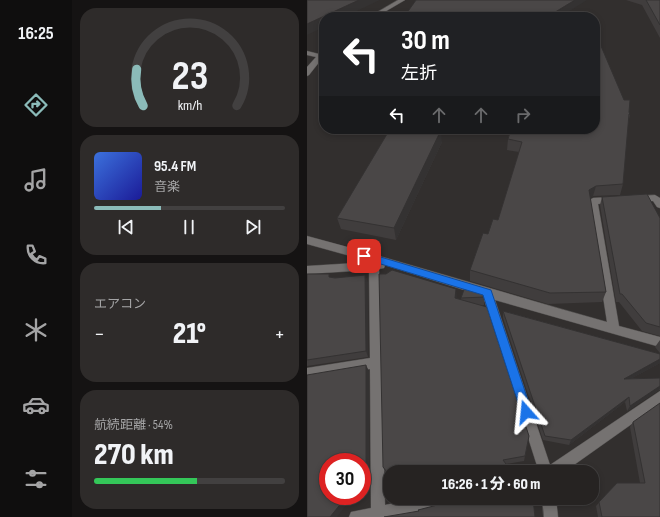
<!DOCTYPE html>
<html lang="ja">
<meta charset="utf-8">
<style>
:root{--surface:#262322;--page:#2e2b2a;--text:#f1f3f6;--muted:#a4a4a5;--line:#424040;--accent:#8bbbb9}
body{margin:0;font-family:"Sofia Sans Condensed","Noto Sans JP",sans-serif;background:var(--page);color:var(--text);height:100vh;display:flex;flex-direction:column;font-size:15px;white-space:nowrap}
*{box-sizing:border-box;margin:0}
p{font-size:13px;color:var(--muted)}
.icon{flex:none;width:22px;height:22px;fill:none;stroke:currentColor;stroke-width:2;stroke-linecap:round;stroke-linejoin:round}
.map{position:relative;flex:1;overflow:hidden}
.panel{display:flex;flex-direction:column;gap:8px;padding:8px;background:#151313;width:235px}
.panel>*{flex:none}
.hud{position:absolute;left:12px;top:12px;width:281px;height:122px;border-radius:16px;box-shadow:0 2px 6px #0003,0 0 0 1px var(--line);background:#202124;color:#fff;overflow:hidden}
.speed{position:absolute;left:12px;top:453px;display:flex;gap:8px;font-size:20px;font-weight:700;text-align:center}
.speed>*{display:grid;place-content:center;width:52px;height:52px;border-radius:50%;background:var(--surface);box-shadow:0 2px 6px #0003,0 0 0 1px var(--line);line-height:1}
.speed .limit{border:6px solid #d22;background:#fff;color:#111}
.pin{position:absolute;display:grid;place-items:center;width:34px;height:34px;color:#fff;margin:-17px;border-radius:8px;box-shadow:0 2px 6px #0006}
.me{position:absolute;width:44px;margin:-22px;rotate:342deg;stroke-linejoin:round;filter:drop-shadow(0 0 3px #0008)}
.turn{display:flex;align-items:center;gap:14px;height:84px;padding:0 16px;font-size:18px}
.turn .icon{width:52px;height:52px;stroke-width:2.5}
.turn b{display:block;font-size:28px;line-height:34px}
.lanes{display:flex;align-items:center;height:38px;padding:0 16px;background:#0003;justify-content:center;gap:20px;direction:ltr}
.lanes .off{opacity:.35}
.big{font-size:30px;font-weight:800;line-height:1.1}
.panel .card{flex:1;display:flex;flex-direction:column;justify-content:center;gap:6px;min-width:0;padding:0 14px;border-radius:16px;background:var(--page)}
.panel .dial{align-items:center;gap:0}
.dial svg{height:104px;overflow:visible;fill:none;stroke:var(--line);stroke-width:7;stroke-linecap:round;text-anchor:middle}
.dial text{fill:var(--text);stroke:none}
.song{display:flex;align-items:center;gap:12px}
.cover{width:48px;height:48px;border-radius:6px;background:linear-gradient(135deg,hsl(220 70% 55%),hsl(240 70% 35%))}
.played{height:4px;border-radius:2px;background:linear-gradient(90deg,var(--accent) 35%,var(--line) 35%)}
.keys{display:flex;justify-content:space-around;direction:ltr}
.heat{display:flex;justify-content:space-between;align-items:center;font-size:22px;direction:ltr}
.charge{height:6px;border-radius:3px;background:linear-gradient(90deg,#34c759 54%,var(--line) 0)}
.trip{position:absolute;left:76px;top:465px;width:216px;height:40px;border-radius:16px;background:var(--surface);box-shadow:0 2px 6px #0003,0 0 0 1px var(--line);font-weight:800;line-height:40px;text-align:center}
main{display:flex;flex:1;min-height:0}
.tabs{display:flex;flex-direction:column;width:72px;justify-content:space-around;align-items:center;background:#0f0e0e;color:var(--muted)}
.tabs .icon{width:28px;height:28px}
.tabs .on{color:var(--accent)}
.tabs b{font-size:18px;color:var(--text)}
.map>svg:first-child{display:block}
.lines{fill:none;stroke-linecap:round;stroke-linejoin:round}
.minor-casing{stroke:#4e4c4b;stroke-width:1}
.minor{fill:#757271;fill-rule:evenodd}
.wall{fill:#403d3d}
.shaded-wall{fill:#343232}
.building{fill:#4a4747;stroke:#343232}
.route{fill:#1a73e8;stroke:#114b97}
</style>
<main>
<nav class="tabs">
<b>16:25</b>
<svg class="icon on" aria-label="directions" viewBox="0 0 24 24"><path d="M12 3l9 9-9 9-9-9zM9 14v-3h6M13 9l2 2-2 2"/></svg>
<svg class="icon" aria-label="music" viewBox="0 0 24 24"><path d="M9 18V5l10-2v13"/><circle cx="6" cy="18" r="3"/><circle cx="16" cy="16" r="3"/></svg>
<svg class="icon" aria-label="phone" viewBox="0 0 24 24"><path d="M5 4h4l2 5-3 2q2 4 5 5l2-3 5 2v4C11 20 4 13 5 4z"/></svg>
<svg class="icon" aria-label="climate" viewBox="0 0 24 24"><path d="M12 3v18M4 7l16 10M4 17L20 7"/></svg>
<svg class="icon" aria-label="car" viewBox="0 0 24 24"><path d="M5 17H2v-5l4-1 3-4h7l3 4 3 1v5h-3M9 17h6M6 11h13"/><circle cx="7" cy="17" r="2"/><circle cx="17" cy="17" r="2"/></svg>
<svg class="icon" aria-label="filters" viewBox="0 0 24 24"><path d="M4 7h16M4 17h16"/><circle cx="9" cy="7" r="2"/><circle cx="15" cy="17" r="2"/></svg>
</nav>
<section class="panel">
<div class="card dial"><svg viewBox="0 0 100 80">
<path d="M14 69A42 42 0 1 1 86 69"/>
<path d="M14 69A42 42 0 0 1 9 41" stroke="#8bbbb9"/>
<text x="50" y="56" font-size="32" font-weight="700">23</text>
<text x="50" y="72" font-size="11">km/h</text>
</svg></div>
<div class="card">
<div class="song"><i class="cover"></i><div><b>95.4 FM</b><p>音楽</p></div></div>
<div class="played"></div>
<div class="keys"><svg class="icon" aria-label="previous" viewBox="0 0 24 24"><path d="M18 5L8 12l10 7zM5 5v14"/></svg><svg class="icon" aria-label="pause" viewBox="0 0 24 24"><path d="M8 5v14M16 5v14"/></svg><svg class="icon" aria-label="next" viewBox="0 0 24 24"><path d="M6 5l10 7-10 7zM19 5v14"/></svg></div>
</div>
<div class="card"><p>エアコン</p>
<div class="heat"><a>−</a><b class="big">21°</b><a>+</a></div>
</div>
<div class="card"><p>航続距離 · 54%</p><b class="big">270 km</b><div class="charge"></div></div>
</section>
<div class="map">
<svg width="353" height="517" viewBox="0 0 353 517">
<rect width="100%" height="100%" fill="#322f2e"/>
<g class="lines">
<g class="minor-casing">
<path id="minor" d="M91,0h7l-29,17h-7z
M17,50v6l-15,19 -2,1v-9l9,-10 -9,-2v-4l12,3z
M348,195l5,3v10l-3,-1 -4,-6 -17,1 -4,-3 4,-3z
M307,197l3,1 1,2 -1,2 -19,2 21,122 41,11v10l-165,-47 55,165 110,-74v13l-96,68h-25l-56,-176 -98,-31 -1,3 -5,1 6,236 32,-7h38l-2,5 -5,2 -52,12h-47l2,-5 20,-4 -1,-139 -63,11v-12l63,-10 -1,-88 -62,4v-8l65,-4 -65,-18v-8c101,27 200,58 300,86l-19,-121 5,-3z
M235,498h14l2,19h-14z"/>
</g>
<use href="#minor" class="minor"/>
</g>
<path class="wall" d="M319,0h34v38l-18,-33z
M322,112l1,3 -2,8 -5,61 -3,11 -27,1 -3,2 16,94 -4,10 -54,2 -78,-23v-11l18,-36 10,-14 21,-68 -12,-2 1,-11 1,-4 -6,-1v-5h92z
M75,129h49l11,13 -46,98 -55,-11 -4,-11 53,-88z
M295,197l58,21v118l-18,-5 -23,-29h-3l-16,-97z
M0,274l61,8v75l-61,9z
M150,296l-1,3 5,1v-2l23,-1v8h-3l48,131 -5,25 -18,3 -116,8v5l-7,-10z
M196,311l157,43v9l-28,15h28v12h-1l-32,21 -2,-9 -56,43 -26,-5 -40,-122z
M353,340v13l-5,-6z
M326,422l27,95h-62l-2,-11 21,-23h23l-10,-56z"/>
<path class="shaded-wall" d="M52,0h21l-36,17h-20v10l-17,8v-11z
M268,0h12l-27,17h-13z
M134,130l1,12 -46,98 -2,-12z
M289,186l-3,10 -6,5 2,-11z
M58,275l3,7v75l-2,-6z
M149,289l1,7 -2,9v-7z
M353,359v4l-39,21 3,-5z
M59,365l3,6v105l-7,9z
M353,386v3l-1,1 -32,21 3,-5z
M322,397l-4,5 -56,43 2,-5z
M40,496h6l-16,21h-7z"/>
<path class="building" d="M0,0h52l-52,24z
M109,0h159l-28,17h-143z
M339,0h14v25z
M288,39h3l26,61h6l-1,12 1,3 -1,-1 -6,70 -27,2 -7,4 17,102 -56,1 -80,-23 13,-37 5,1 5,-15 5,1 24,-78 -14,-3 3,-10h84z
M83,129h41l10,1 -47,98 -57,-10z
M340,194l13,24v109l-14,-4 -24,-29h-2l-18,-97z
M85,270l64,19 -1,9 32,9 42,129 -4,20 -22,4 9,12h-122v4l-7,-9 -4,-193h7z
M0,274h22v3l6,1 30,-3 1,76 -59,9z
M159,284l16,5 2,8 -23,1z
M196,311l157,43v5l-36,20 36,-1v8l-30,20 -1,-9 -58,43 -26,-4z
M59,365v107l-4,5v-15h-34v34h19l-17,21h-23v-142z
M353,403v114h-58l-3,-15 18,-19h28l-12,-61z
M147,498h78l1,1 2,18h-151l35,-6 -1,-1 35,-9z"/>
<path class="route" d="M57,252l127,38 41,122 -2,4 -4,2 -4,-2 -1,-4 -38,-117 -122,-37 -2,-2 2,-3z"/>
</svg>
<div class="speed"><div class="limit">30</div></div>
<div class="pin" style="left:57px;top:256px;background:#d93025"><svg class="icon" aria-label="arrive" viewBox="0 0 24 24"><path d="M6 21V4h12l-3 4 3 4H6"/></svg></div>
<svg class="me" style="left:219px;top:412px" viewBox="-20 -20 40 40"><path d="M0-17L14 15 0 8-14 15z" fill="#1a73e8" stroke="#fff" stroke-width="4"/></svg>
<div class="trip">16:26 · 1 分 · 60 m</div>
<div class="hud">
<div class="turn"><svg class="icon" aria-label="left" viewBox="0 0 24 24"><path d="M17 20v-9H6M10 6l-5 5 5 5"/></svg><div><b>30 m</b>左折</div></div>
<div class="lanes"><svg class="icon" aria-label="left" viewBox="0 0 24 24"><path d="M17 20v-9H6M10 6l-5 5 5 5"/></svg><svg class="icon off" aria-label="ahead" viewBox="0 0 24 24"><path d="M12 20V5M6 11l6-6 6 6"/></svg><svg class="icon off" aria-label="ahead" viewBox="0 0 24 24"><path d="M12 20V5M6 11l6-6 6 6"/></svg><svg class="icon off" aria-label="right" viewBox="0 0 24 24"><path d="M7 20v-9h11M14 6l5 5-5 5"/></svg></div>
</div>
</div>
</main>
